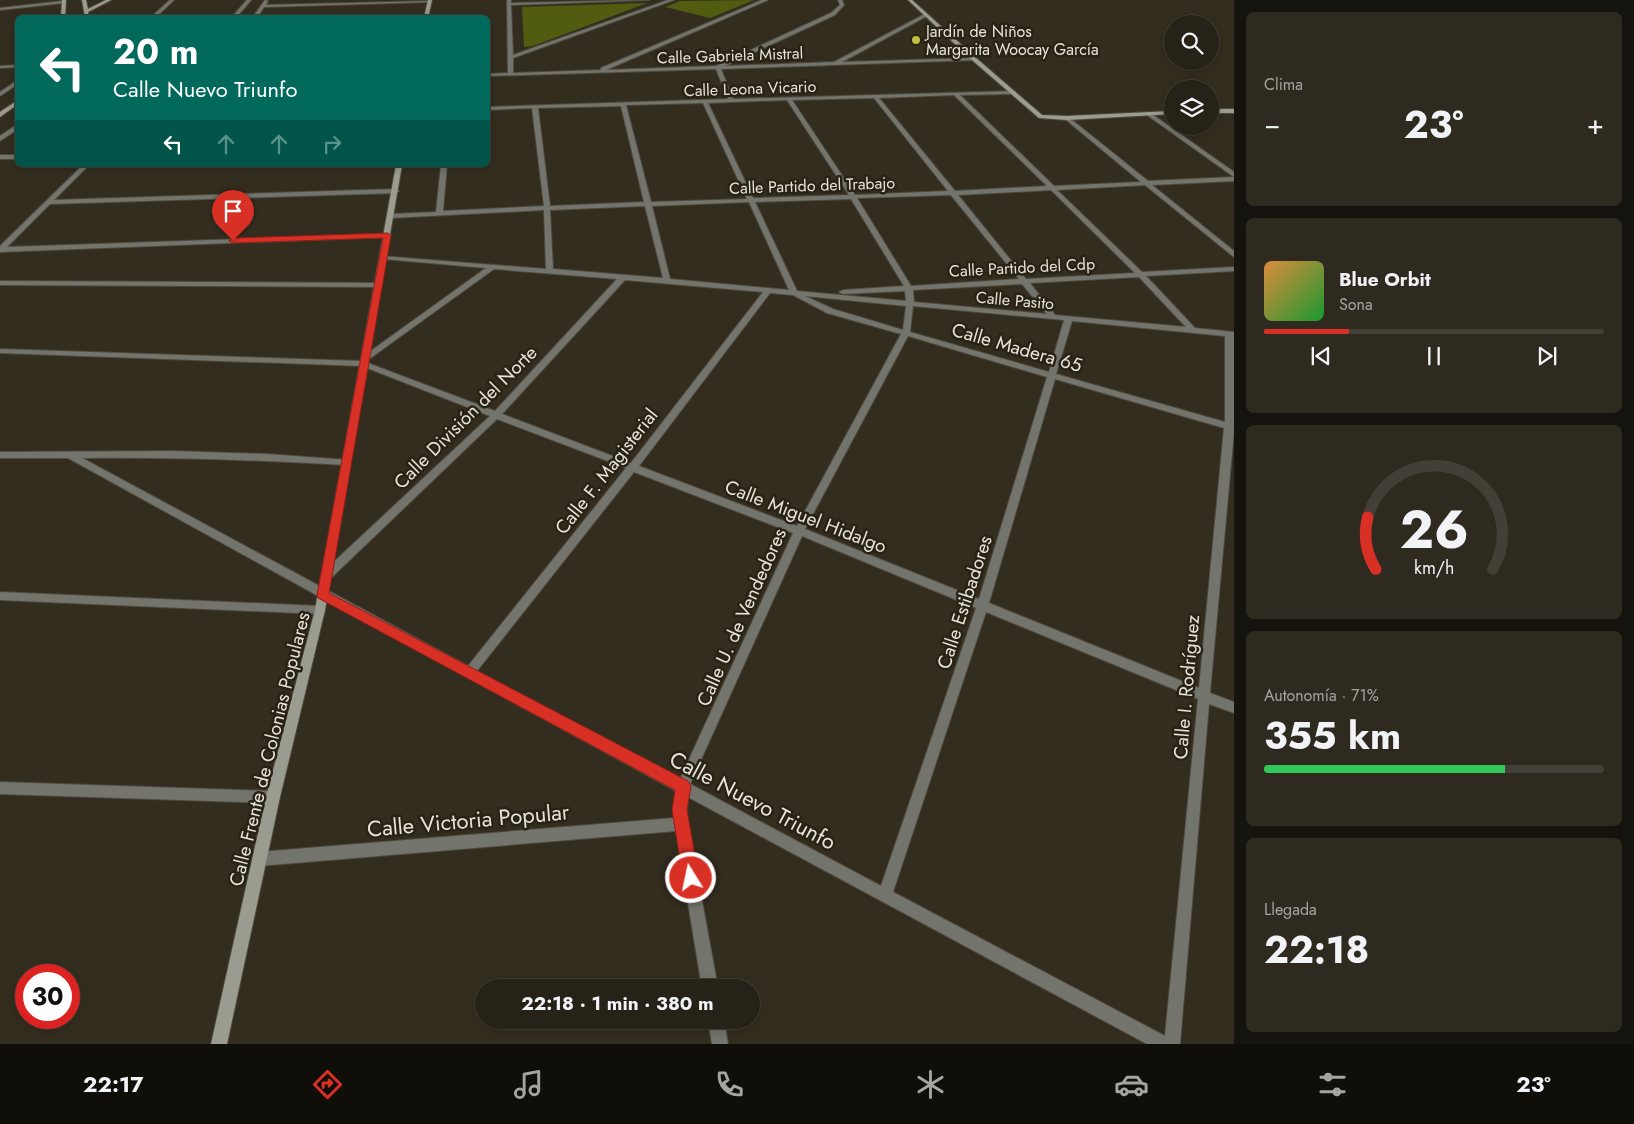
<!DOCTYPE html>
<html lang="es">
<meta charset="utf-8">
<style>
:root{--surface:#262217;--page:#2e2a20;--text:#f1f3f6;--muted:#a4a4a1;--line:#423f36;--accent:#d93025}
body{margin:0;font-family:Jost,sans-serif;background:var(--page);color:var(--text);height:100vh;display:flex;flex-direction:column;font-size:19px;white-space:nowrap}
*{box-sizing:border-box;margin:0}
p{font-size:16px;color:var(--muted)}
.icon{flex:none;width:28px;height:28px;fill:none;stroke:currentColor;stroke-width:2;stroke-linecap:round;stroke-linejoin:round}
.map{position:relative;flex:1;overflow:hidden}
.sheet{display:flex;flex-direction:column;gap:12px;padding:12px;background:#15130d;width:400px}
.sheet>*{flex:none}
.guide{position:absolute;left:15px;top:15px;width:475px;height:152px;border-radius:8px;box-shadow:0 2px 8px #0003,0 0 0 1px var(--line);background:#00695c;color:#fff;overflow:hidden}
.buttons{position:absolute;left:1164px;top:15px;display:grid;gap:10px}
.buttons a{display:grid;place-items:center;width:55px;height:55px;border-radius:50%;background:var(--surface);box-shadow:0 2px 8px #0003,0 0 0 1px var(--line);font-size:25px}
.speed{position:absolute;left:15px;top:964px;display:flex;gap:10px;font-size:25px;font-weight:700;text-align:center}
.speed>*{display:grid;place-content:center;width:65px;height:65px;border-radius:50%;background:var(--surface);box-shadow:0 2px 8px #0003,0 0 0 1px var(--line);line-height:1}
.speed .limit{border:8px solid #d22;background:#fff;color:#111}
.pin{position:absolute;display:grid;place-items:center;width:42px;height:42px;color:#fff;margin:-51px -21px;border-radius:50% 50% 50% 0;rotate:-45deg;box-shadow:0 0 5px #0007}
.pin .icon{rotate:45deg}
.me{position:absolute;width:55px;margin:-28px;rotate:350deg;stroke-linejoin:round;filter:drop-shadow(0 0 4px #0008)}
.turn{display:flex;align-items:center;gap:18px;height:105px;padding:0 15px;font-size:22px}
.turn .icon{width:65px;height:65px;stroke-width:2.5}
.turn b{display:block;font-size:35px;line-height:42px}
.lanes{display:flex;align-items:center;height:48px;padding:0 15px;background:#0003;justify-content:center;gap:25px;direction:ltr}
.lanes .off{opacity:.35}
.big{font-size:38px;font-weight:700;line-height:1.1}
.sheet .widget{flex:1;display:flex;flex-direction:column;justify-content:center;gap:8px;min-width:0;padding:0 18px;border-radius:8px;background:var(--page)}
.sheet .dial{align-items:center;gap:0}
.dial svg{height:130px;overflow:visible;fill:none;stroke:var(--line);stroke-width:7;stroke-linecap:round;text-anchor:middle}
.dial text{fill:var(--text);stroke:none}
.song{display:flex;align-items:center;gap:15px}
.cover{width:60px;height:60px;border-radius:8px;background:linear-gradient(135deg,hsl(30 70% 55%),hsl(130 70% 35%))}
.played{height:5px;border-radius:2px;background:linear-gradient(90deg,var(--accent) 25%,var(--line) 25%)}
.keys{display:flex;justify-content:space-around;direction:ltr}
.heat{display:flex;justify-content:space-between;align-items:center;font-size:28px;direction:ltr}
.charge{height:8px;border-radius:4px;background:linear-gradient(90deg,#34c759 71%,var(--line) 0)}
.trip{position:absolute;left:475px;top:979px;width:285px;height:50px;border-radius:25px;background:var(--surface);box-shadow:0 2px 8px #0003,0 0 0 1px var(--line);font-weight:700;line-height:50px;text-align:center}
.tab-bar{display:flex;height:80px;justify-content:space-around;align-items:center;background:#0f0e09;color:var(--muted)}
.tab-bar .icon{width:35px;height:35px}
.tab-bar .on{color:var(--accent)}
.tab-bar b{font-size:22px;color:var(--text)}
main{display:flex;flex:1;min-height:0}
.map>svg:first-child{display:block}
.green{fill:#515c10}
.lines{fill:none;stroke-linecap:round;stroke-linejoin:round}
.lane-casing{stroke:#504a3d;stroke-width:2}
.street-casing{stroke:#504a3d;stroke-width:2}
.secondary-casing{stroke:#504a3d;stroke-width:2}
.lane{fill:#73746c;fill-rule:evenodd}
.street{fill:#73746c;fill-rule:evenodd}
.secondary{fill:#9a9c8f;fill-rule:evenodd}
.route{fill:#d93025;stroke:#8d1f18}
.poi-dot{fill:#bdbf43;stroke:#292315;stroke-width:2}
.labels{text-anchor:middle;stroke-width:5;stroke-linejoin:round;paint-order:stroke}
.far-poi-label{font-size:16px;fill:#e7e3da;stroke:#292315;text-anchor:start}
.far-street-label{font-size:16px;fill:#e7e3da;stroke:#292315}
.street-label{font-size:19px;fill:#e7e3da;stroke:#292315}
.near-street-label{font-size:22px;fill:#e7e3da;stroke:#292315}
</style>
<main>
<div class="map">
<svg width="1234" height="1044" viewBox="0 0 1234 1044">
<rect width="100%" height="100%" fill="#332d1f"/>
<path class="green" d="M754,0l-44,18 -45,-11 15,-6z
M647,3l-114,43 -9,1 -2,-40z"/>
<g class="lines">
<g class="lane-casing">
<path id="lane" d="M63,1l1,2 -64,7v-2z"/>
</g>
<g class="street-casing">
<path id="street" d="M170,0h4l-19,18h-5z
M247,0h4l-15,18h-5z
M265,0l3,1 -2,4 164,-4 2,1 -168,5 -7,11h-5z
M507,0h4v3l138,-3 -138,5 2,50 155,-55h6l-161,58v15l88,-3v-2l161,-68h6l-162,70 110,-4 115,-53 9,-8 -2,-5h4l2,5 -9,10 -110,51 109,-4 91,-48 2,2 -85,46 132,-4 2,2 -255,9 12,30 282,-8 -2,3 -53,1 94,91 87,-4 -76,-63 -1,-1 3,-2 81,65 86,-4v4l-82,4 82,66v6l-89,-72 -88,5 85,82 92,-5v4l-88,5 49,52 39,4v99l-24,262 24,9v11l-25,-9 -29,340h-33l-459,-247 -1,14 1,13 30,164h-16l-26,-157 -417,35 -5,-2 -2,-5 2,-5 5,-2 415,-34 2,-27 -336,-183 -272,-150h-68v-6l173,-1 94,3 82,6 2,2 -5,3c-88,-5 -175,-8 -264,-7l386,208 158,-198 -129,-49 -166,159h-8l-1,-3 1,-3 167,-156 -128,-50 -362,-13v-4l361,12v-3l125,-90 -103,-9 -2,-1v-2l165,13 -2,-59 -153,8 -3,-2 3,-2 45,-2 5,-47h6l-4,46 101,-5 -12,-98 -44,2v-3l240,-8 -12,-30 -228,7v-2l20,-1zM954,95l93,91 -92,5 -76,-93zM874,98l74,93 -93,4 -63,-95zM787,100l62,95 -96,3 -45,-95zM703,103l44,96 -96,3 -25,-97zM621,106l23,96 -94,4 -12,-98zM1051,190l84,83 -109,6 -68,-84zM951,195l68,84 -108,7 -54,-88zM851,199l53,87 -61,4 -4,2 4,2 62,-3 1,10 -109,-10 -42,-89zM749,202l40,88 -119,-11 -18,-73zM645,206l18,72 -110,-9 -3,-59zM494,269l123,10 -122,132 -130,-49zM1139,277l47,50 -131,-12 -25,-32zM625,280l138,12 -132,171 -129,-49zM1022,284l25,30 -133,-12 -1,-12zM770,293l23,2 34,18 74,21 -104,192 -158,-60zM805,296l101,10 -3,24 -70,-21zM913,306l151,14 -15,52 -139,-40zM1072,321l153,15v86l-169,-48zM908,336l139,41 -68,222 -174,-70zM1055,379l169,49 -25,260 -210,-85zM634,472l159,61 -113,246 -203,-108zM802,536l174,72 -95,278 -191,-102zM986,612l212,87 -33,337 -272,-144z
M18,65v2l-18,1v-2z
M18,80v4l-18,12v-4z
M1149,112l85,60v5l-87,-62v-2z
M18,124v5l-18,12v-5z
M0,155h18v4h-18z
M83,165h6l-35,35 342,-11 3,2 -3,2 -346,11 -43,43 383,-13 1,1 -3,2 -388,15v-6z
M0,281l378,2 4,2 -4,2 -378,-2z
M0,592l320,14 4,1 1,3 -1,3 -4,1 -320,-14z
M0,782l273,9 5,1 2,5 -2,5 -5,1 -273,-9z
M708,1020h16l4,24h-16z"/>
</g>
<g class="secondary-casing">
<path id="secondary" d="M62,0h4l-1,18h-4z
M82,0h4l2,9 18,-9h5l-23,12 1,6 -4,-1z
M428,0h4l-4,18h-4z
M908,0h4l64,58 66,57 25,1 105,-5v3l-105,6 -28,-2 -67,-58z
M18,100v4l-18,13v-5z
M1210,109h24v4h-24z
M396,165h6l-77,445 -45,187 -53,247h-16l55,-247 49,-187z"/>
</g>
<use href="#lane" class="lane"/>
<use href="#street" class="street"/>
<use href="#secondary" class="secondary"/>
</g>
<path class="route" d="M388,233l3,3 -62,357 359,188 3,5 -4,24 12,68 -3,6 -5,2 -6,-2 -2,-6 -11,-68 3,-20 -357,-192 -1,-3 66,-357 -150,5 -4,-2 4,-3z"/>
<circle class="poi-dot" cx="916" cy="40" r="5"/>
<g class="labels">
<g class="far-poi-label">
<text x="926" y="37">Jardín de Niños<tspan x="926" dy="18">Margarita Woocay García</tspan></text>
</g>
<g class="far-street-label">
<text transform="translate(730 55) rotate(-2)" y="6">Calle Gabriela Mistral</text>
<text transform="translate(750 88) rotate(-2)" y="6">Calle Leona Vicario</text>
<text transform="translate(812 185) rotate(-2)" y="6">Calle Partido del Trabajo</text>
<text transform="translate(1022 267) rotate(-3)" y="6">Calle Partido del Cdp</text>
<text transform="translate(1015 300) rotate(5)" y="6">Calle Pasito</text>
</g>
<g class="street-label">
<text transform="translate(1017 347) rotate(16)" y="7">Calle Madera 65</text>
<text transform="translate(465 417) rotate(-45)" y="7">Calle División del Norte</text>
<text transform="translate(606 471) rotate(-52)" y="7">Calle F. Magisterial</text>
<text transform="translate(806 516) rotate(21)" y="7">Calle Miguel Hidalgo</text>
<text transform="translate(964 602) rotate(-72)" y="7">Calle Estibadores</text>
<text transform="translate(741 617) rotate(-66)" y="7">Calle U. de Vendedores</text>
<text transform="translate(1186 687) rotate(-85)" y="7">Calle I. Rodríguez</text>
<text transform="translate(269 749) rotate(-76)" y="7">Calle Frente de Colonias Populares</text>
</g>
<g class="near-street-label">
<text transform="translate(753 800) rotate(28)" y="8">Calle Nuevo Triunfo</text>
<text transform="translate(468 820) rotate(-5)" y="8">Calle Victoria Popular</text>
</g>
</g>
</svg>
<div class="buttons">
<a><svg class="icon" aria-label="search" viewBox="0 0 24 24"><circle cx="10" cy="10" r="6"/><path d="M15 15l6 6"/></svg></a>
<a><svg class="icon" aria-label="layers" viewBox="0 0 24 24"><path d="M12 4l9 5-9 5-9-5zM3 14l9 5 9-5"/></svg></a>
</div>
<div class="speed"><div class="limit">30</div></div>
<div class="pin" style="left:233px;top:241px;background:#d93025"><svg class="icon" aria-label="arrive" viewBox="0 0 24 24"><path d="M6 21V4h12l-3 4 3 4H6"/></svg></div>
<svg class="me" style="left:691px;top:878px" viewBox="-20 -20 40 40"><circle r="17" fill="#d93025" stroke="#fff" stroke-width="3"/><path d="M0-11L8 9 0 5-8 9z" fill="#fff"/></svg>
<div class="trip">22:18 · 1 min · 380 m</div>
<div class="guide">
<div class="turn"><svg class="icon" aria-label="left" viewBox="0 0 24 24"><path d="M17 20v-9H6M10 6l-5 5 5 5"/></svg><div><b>20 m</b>Calle Nuevo Triunfo</div></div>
<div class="lanes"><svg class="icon" aria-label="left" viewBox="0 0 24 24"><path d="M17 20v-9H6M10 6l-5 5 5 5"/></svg><svg class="icon off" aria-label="ahead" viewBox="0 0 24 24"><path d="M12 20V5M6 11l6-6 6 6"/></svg><svg class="icon off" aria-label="ahead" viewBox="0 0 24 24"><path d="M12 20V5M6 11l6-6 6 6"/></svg><svg class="icon off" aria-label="right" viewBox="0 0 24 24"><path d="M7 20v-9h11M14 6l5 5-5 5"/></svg></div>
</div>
</div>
<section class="sheet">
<div class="widget"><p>Clima</p>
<div class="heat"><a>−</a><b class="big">23°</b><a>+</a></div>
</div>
<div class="widget">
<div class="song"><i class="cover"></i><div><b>Blue Orbit</b><p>Sona</p></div></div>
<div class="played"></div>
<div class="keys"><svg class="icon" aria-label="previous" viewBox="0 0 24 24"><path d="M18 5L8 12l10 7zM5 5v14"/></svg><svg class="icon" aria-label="pause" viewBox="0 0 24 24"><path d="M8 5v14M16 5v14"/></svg><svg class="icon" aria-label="next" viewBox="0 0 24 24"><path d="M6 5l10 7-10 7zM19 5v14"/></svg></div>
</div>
<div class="widget dial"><svg viewBox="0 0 100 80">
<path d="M14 69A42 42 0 1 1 86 69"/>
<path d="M14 69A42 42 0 0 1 9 37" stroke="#d93025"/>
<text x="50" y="56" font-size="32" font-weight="700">26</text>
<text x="50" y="72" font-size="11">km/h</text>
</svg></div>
<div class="widget"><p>Autonomía · 71%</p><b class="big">355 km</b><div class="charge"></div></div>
<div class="widget"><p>Llegada</p><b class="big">22:18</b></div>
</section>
</main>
<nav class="tab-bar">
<b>22:17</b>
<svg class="icon on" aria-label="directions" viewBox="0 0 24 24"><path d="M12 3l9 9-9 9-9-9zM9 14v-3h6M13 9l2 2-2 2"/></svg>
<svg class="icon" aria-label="music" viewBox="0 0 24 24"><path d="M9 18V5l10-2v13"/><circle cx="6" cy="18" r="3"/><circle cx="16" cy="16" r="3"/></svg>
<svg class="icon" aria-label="phone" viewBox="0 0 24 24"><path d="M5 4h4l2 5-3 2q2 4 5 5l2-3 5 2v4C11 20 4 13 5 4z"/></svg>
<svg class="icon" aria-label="climate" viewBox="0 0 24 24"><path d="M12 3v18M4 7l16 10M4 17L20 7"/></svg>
<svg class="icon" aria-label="car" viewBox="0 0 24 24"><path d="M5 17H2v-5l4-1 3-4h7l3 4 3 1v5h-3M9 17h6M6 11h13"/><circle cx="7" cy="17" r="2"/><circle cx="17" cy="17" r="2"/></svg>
<svg class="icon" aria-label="filters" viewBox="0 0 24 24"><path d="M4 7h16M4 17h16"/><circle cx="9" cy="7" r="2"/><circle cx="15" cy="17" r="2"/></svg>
<b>23°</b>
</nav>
